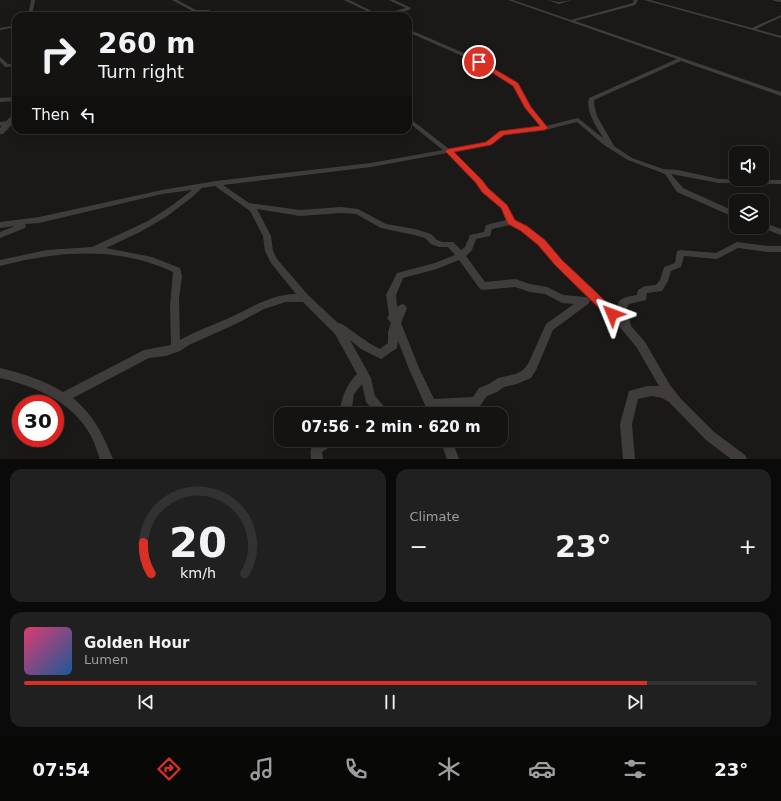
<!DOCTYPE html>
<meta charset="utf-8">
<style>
:root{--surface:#141312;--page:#212020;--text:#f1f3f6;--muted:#9d9e9f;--line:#333232;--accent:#d93025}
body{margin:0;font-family:"DejaVu Sans",sans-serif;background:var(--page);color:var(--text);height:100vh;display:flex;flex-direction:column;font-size:15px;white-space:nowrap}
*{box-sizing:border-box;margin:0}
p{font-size:13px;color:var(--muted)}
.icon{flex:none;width:22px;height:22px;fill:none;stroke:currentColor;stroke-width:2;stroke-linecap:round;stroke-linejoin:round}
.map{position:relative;height:459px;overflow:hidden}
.panel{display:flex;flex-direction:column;gap:10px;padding:10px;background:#0b0a0a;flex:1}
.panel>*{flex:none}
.guide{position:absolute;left:12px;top:12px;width:400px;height:122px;border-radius:12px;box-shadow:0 2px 10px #0003,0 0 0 1px var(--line);background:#141312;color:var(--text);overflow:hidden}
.fabs{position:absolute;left:729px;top:146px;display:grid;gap:8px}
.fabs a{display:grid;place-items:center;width:40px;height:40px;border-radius:8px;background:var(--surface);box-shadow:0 2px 10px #0003,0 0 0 1px var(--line);font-size:20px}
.speed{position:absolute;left:12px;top:395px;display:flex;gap:8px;font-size:20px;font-weight:700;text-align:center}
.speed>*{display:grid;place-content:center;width:52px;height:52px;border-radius:50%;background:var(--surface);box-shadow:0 2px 10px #0003,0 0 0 1px var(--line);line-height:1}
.speed .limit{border:6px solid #d22;background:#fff;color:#111}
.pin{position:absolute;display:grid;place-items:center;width:34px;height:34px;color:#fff;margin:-17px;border:2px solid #fff;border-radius:50%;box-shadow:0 1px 4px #0007}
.me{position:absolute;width:44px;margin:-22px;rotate:314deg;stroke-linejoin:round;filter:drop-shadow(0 0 3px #0008)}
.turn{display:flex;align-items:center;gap:14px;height:84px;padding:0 20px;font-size:18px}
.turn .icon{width:52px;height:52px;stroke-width:2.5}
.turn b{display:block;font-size:28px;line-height:34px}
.then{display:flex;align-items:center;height:38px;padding:0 20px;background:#0003;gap:8px;font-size:15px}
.big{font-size:30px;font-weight:700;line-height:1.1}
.panel .widget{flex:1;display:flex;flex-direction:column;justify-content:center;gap:6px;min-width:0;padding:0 14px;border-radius:12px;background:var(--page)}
.panel .dial{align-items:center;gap:0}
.dial svg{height:104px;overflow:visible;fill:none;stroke:var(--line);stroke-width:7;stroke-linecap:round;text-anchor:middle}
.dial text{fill:var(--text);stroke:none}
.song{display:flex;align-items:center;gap:12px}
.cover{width:48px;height:48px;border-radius:6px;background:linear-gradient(135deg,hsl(340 70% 55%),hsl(210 70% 35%))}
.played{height:4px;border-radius:2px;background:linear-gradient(90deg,var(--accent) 85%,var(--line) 85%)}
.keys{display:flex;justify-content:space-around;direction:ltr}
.heat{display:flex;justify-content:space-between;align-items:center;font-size:22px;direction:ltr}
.panel .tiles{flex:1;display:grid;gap:10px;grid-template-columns:1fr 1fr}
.widget:last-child{grid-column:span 2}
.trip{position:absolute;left:274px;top:407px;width:234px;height:40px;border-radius:12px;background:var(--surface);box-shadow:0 2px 10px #0003,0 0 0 1px var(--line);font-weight:700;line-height:40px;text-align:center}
.tab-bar{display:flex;height:64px;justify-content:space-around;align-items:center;background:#080807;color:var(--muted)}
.tab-bar .icon{width:28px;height:28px}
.tab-bar .active{color:var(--accent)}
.tab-bar b{font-size:18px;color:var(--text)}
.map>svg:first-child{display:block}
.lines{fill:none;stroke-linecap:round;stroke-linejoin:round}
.minor{fill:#403c3b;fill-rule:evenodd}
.tertiary{fill:#403c3b;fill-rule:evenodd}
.route{fill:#d93025;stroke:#8d1f18}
</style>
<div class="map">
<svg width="781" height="459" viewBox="0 0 781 459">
<rect width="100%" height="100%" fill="#1a1918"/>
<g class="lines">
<path class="minor" d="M172,0h5l19,10h13l3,6h-4l-1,-4h-13z
M344,0h5l31,15 26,-7 -17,-8h5l17,8 -2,2 -24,6h-8z
M508,0h5l58,20 62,-17 1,-3h4l-3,5 -60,16 206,71v4l-100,-35 -87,39v4l3,12 17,30 18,12 31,11 15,1 41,9 62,1v4l-62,-1 -48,-9 12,14 53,24v6l-59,-26 -12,-18 -37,-14 -24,-15 -27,-23 -32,8 -41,5 -14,9 -37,8 17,17 18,19 19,17 7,15 13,7 18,13 17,21 56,52c-3,-15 7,-16 19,-18l1,-5 7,-4 11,-1 4,-5 4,-13 11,-4 2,-12 3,-1 36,3 21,-11 31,4h13v6h-13l-30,-4 -21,11 -33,-3 -3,11 -10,4 -3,10 -6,10 -15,2 -1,7 -17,4 -2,4 4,18 14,16 25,43 11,14 33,33 31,23 2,4h-16l-25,-19 -37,-38 -7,-4 -10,-2 -14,3 -6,25 3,35h-12l-3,-35 9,-33 18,-5h12l-22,-38 -18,-22 -63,-61 -17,-21 -18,-13 -11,-6 -18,4 -2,7 -14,3 -4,11 -6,6 19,26 30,-3 15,5 17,3 16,8 22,2 3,1 2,3 -2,3 -35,26 -17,40 -5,8 -14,6 -13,3 -7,5 -10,4 -7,10 -4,2 -37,2 2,4h-12l-20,-45 -11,-28 -1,7 -16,11 -20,-10 -11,-9 21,38 4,18 12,14 2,4h-13l-10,-12 -4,-18 -8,10 -3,20h-12c3,-16 6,-28 18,-40l-22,-40 -32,-32h-17l-22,7 -26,14 -49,22 -9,6 -14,5 -17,2 -76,40c22,19 29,35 40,61h-13c-3,-7 -5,-16 -9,-23 -18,-34 -56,-50 -91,-58v-10c22,5 44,12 63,24l81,-42 27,-5 -1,-39 3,-34c-55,-26 -116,-21 -173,-6v-6l47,-10 45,-3 56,-26 26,-17 18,-14 -30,4 -123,29 -14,1 1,2 -1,2 -25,10v-6l15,-6 -15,2v-6l39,-5 123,-27 54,-9 155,-18 72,-13 -35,-28v-5l41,32 37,-7 16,-11 39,-4 -16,-19 -11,-23 -45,-26 -61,-27v-3l65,28 45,26 13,24 15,19 32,-8 26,21c-7,-11 -19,-28 -15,-41l88,-39zM447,153l19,18 16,21 19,16 5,12 -20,5 -2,7 -14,3 -5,12 -4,3 -8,-8h-11l-5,-2 -6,-6 -16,-5 -29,-5 -28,-15 -17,-2 -41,3 -51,-7 -26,-18 148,-18zM215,186l35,25 13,25 2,15 6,12 25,31c-25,0 -45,14 -67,24 -16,7 -33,13 -49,22l-1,-41 3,-23 -2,-8 -28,-11 -46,-9 34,-16 26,-15 25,-19 11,-10zM257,209l43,7 41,-3 15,1 25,14 33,7 11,3 6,6 8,3h9l7,8 -20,8 -38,10 -11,22 3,20 -2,3 4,5 -3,9v11l-8,6 -11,-6 -27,-19 -4,-1 -30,-28 -31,-36 -4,-8 -2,-15zM459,260l21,29 3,1 32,-3 15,5 15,2 17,9 12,1 -28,20 -18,40 -5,6 -7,4 -18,4 -9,6 -10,4 -6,9 -39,2 -15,-31 -18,-45 6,-15 -2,-3 -3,-1 -5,3 -1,-12 7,-17 34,-9z
M547,0l12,2 13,-2 -13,4z
M644,0h6l102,28 29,-13v2l-25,12 25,7v2z
M773,0h8v2l-7,-1z
M16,25v2l-16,3v-2z
M0,57l8,7h8v2l-11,1 -5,-6z
M16,97v4l-16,1v-4z
M9,121l2,1v2l-11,2v-4z
M762,222l19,7v6l-22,-8h3z
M319,440h17l-2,4 -12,8 1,7h-12c-1,-10 -1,-13 8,-19z
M440,440h12l7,19h-12z"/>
<path class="tertiary" d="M31,0h4l-3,16h-4z
M13,114h3v6l-13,14h-3v-6z"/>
</g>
<path class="route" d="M477,61h4l37,22 13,24 17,21 -3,2 -41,5 -13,10 -37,7 28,28 6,8 19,17 8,15 12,6 18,14 17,20 54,51 1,3 -1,3 -4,1 -4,-1 -53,-52 -17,-20 -17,-14 -13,-7 -7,-16 -19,-16 -6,-9 -31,-32 3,-2 38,-7 14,-11 40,-5 -15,-18 -12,-22 -36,-23z"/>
</svg>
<div class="fabs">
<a><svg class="icon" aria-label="sound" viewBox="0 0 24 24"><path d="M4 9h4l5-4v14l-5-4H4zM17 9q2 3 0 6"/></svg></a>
<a><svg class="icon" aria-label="layers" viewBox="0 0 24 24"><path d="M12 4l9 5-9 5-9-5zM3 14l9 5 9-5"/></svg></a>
</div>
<div class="speed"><div class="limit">30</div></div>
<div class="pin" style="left:479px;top:62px;background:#d93025"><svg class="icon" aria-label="arrive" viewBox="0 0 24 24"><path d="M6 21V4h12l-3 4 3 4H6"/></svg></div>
<svg class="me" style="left:612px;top:314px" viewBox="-20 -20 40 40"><path d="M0-17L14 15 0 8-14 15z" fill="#d93025" stroke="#fff" stroke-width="4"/></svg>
<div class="trip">07:56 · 2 min · 620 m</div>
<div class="guide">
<div class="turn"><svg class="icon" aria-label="right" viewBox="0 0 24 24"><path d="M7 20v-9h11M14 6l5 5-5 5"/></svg><div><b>260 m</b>Turn right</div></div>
<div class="then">Then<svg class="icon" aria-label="left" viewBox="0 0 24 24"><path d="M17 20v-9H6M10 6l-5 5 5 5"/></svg></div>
</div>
</div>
<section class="panel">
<div class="tiles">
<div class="widget dial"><svg viewBox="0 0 100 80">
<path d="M14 69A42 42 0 1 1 86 69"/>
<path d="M14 69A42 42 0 0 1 8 45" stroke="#d93025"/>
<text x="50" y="56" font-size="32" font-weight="700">20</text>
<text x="50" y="72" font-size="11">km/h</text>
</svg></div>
<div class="widget"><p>Climate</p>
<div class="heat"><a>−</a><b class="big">23°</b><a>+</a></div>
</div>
<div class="widget">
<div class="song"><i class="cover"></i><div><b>Golden Hour</b><p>Lumen</p></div></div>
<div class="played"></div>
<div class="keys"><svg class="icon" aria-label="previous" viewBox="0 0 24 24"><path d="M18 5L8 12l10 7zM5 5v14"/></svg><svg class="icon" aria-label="pause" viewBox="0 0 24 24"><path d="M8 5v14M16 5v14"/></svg><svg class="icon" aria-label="next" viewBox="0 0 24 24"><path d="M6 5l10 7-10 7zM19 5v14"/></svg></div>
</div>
</div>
</section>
<nav class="tab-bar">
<b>07:54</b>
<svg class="icon active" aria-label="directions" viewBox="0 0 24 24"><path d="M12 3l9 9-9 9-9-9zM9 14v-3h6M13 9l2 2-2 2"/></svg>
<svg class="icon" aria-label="music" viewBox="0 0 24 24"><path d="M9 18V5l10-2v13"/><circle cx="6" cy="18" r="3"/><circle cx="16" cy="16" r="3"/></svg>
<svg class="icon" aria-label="phone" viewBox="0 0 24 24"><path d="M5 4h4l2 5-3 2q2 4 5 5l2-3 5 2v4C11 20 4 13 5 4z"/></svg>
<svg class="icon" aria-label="climate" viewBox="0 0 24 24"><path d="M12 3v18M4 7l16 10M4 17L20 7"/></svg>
<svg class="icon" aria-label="car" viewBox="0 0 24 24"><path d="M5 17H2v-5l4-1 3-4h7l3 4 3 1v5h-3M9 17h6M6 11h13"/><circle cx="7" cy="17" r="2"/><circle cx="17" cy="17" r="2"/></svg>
<svg class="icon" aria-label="filters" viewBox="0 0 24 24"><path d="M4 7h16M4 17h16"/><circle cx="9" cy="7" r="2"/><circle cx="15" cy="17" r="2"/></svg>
<b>23°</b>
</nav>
